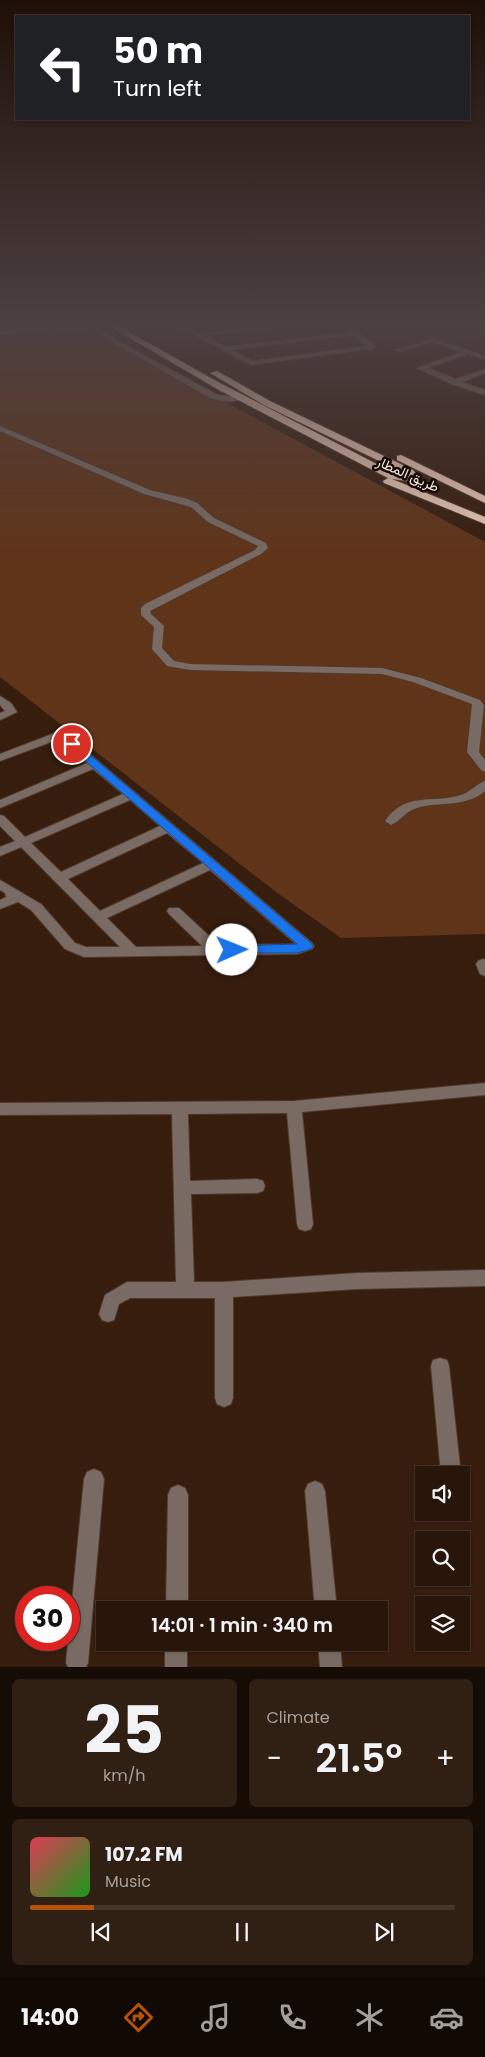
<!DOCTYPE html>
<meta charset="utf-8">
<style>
:root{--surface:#28160a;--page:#301f13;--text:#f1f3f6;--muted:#a59f9c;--line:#44352b;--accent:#b45309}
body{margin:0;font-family:Poppins,Vazirmatn,sans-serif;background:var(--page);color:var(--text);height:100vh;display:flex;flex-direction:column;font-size:19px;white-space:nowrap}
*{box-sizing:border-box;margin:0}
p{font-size:16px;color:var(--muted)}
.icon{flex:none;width:28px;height:28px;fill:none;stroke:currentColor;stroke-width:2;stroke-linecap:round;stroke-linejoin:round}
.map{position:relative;height:1667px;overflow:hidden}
.side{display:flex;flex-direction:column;gap:12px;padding:12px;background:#160c06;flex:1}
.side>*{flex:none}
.hud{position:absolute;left:15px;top:15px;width:455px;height:105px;border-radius:0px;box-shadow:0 1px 4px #0004,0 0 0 1px var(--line);background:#202124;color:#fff;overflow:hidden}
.tools{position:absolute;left:415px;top:1466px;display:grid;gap:10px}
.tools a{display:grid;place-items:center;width:55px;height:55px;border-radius:0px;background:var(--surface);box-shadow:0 1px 4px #0004,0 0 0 1px var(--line);font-size:25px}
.speed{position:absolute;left:15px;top:1586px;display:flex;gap:10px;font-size:25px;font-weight:700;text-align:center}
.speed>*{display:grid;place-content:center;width:65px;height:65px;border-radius:50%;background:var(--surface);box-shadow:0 1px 4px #0004,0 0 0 1px var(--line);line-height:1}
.speed .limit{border:8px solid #d22;background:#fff;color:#111}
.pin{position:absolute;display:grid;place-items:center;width:42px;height:42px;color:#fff;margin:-21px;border:2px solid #fff;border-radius:50%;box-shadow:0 1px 5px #0007}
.me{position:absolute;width:55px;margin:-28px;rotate:89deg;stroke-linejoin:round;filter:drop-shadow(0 0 4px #0008)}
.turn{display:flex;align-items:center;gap:18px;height:105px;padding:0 15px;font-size:22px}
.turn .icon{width:65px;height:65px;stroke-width:2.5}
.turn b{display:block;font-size:35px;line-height:42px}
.big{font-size:38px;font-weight:600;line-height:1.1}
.side .widget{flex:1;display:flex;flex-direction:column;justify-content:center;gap:8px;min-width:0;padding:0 18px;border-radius:8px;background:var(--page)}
.side .dial{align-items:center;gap:0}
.dial b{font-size:65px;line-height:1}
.song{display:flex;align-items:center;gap:15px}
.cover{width:60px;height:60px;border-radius:8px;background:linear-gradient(135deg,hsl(350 70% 55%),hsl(120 70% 35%))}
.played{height:5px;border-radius:2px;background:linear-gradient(90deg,var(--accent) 15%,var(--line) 15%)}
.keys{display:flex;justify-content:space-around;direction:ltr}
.heat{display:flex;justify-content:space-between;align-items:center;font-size:28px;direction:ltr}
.side .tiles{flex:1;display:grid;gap:12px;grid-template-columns:1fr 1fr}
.widget:last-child{grid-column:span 2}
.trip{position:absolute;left:96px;top:1601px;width:292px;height:50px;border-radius:0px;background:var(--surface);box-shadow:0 1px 4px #0004,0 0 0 1px var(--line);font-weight:600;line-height:50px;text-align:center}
.tab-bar{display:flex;height:80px;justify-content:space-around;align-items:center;background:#100904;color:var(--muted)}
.tab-bar .icon{width:35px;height:35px}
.tab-bar .active{color:var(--accent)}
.tab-bar b{font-size:22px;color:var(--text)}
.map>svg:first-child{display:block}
.green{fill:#603419}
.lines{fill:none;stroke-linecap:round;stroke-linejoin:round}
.minor-casing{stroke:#51392a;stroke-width:2}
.highway-casing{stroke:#51392a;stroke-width:2}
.minor{fill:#796b63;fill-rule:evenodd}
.highway{fill:#f1cebb;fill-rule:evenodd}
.route{fill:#1a73e8;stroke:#114b97}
.labels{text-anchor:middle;stroke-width:5;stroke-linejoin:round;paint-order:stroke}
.far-street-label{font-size:14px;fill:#f5e3d9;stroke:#150a05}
</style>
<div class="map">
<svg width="485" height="1667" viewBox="0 0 485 1667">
<rect width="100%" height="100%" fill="#361d0e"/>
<path class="green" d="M0,327h86l399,215v392l-144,4 -65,-46 -276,-215z"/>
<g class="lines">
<g class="minor-casing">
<path id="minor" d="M36,327h18l-3,2 -51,6v-4z
M91,327h7l20,14 98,53c8,3 19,1 26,5 -9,5 -22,2 -32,-1l-96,-55z
M179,327c8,0 15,6 23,6 23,-2 45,-8 68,-6l-3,2 -62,7 20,11 125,-15 -4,-5h7l23,20 -4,2 -121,16zM354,335l12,11 -114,15 -20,-11z
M478,327h7v5l-6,-3z
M434,338l51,18v4l-17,-6 -40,14 28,11 29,-10v4l-23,9 23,8v5l-34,-11 -34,-16 44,-16 -27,-10 -35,10 -4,-2z
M0,426l150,64 38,9 9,4 17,15 52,25 2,5 -7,6 -111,57 1,3 13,12 -2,22 12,13 16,3 192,4 39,10 59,22 4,5 -5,47 6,8v12l-4,-2 -14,-18 5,-48 -59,-22 -31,-8 -192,-4 -23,-4 -15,-17 2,-22 -13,-12v-7l4,-4 110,-54 3,-4 -50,-24 -17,-15 -47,-13 -144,-63z
M0,696l11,7 6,9 -17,8v-7l5,-2 -5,-6z
M60,731l4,1 248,211 2,3 -2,3 -15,5 -213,3 -19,-8 -34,-39 -13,-8 -18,7v-9l6,-3 -1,-4 -5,-3v-10l41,24 34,39 11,4h34l-99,-100 -21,9v-9l15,-6 -15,-15v-11l4,1 21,21 98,-43 -30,-25 -93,39v-8l87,-37 -28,-24 -59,22v-7zM130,800l30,26 -99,46 -30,-29zM167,833l36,30 -103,48 -32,-32zM210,870l86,74 -77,1 -40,-37h-10l-2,3 2,3 33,32 -66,1 -29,-29z
M485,781v10c-19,17 -45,10 -68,17 -12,3 -17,14 -26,17l-6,-4c21,-30 46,-17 76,-26 10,-3 15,-11 24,-14z
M483,959l2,1v16l-5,-2 -4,-10 2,-3z
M485,1083v12l-183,17 11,112 -2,5 -6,2 -6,-2 -2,-5 -10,-111 -99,1 2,67 67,-2 6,2 2,5 -2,5 -6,2 -66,1 3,88h30l133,-9 128,-3v16l-128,3 -124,8v101l-2,6 -7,3 -7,-3 -2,-6v-100h-85l-11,6 -5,16 -6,2 -6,-2 -3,-6 6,-19 22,-13h49l-4,-168 -172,1v-12l294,-2z
M440,1358l7,2 2,6 12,109h-20l-10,-109 2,-6z
M94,1469l7,3 3,7 -16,184 -2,4h-18l-2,-4 18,-184 3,-7z
M315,1481l7,3 3,7 12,119h-22l-10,-119 3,-7z
M178,1485l7,3 3,7v115h-22l2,-115 3,-7z
M165,1642h22v25h-22z
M318,1642h22l2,25h-22z"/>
</g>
<g class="highway-casing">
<path id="highway" d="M111,327h9l100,56 176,91h10l-142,-69 -54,-32 7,-2 53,30 143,69 4,5 -9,6 -16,-2 93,38v7l-101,-41 -1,-2 5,-3 -169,-88z
M401,455l84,41v7l-88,-43v-4z"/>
</g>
<use href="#minor" class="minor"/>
<use href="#highway" class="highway"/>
</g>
<linearGradient id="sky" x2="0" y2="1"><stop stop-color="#1e1008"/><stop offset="0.58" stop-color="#4c4041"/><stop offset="1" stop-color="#4c4041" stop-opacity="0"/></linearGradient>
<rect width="485" height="560" fill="url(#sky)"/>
<path class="route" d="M72,741l3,1 236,201 2,3 -2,3 -14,4h-70l-1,-3 1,-3 5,-1 65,-2 -229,-198 -2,-2z"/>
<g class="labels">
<g class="far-street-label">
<text transform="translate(408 474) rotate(24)" y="5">طريق المطار</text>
</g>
</g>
</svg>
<div class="tools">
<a><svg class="icon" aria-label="sound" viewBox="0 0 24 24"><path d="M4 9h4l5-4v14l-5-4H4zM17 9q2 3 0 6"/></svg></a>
<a><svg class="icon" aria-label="search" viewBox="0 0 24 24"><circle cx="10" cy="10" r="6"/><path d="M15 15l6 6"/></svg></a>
<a><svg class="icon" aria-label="layers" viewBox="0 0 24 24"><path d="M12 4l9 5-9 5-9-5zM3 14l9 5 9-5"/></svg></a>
</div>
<div class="speed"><div class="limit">30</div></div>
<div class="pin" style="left:72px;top:744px;background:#d93025"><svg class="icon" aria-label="arrive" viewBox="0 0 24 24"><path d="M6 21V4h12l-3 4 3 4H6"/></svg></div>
<svg class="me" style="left:232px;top:950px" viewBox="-20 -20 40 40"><circle r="19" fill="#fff"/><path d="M0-13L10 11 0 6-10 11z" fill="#1a73e8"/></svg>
<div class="trip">14:01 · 1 min · 340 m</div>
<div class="hud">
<div class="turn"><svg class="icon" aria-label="left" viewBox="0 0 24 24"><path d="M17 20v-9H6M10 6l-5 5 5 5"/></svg><div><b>50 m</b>Turn left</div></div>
</div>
</div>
<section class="side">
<div class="tiles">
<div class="widget dial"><b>25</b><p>km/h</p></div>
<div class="widget"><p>Climate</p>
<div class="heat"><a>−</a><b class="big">21.5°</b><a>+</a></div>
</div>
<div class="widget">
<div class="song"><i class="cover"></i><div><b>107.2 FM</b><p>Music</p></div></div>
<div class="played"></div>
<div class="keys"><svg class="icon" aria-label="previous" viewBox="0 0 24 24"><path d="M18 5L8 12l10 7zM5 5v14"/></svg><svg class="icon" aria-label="pause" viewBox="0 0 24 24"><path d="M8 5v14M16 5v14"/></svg><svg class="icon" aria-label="next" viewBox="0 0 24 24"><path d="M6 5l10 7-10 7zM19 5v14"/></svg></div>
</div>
</div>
</section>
<nav class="tab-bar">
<b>14:00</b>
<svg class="icon active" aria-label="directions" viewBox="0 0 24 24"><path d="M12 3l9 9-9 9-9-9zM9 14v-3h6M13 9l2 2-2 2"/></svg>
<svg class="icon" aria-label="music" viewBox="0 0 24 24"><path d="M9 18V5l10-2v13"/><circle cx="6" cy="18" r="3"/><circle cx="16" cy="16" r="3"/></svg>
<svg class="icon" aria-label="phone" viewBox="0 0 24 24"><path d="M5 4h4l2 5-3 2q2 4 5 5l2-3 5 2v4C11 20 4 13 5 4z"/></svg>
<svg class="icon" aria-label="climate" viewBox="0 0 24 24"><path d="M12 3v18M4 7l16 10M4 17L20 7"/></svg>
<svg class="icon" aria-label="car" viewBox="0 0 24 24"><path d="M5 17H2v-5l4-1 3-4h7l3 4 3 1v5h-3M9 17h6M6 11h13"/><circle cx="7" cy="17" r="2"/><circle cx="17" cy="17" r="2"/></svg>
</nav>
